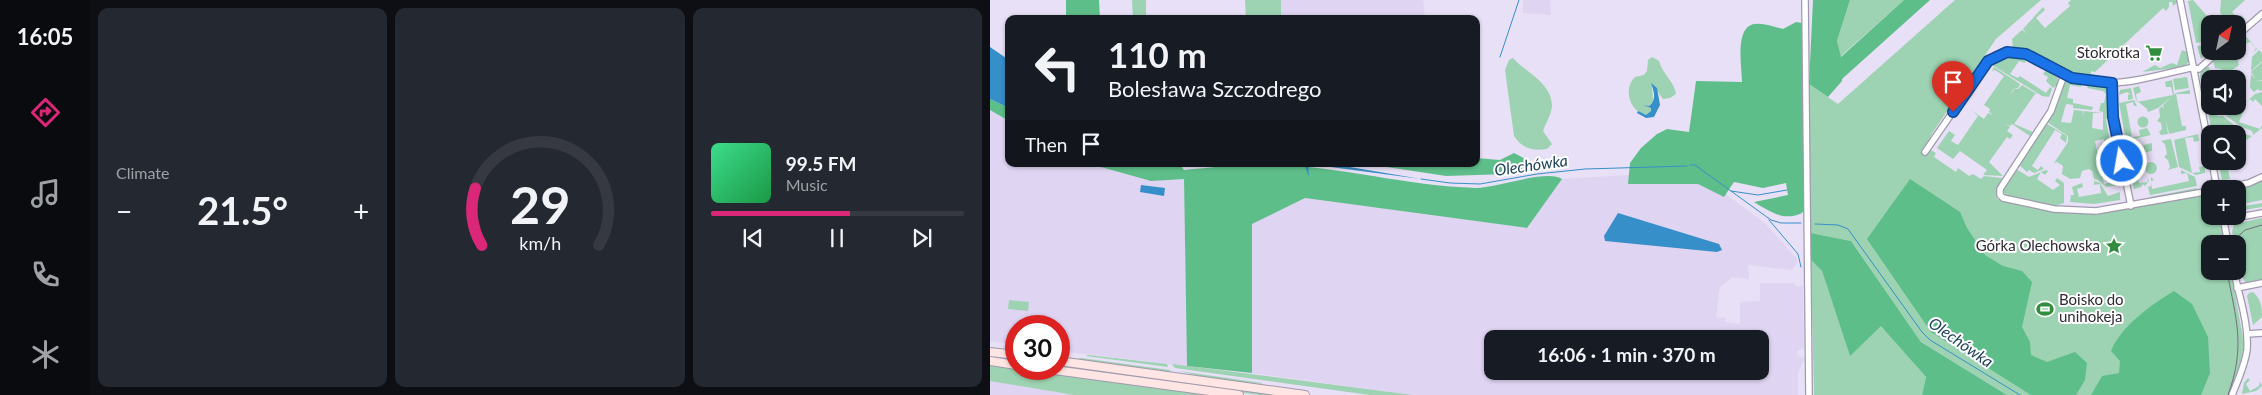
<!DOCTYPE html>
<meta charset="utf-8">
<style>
:root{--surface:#171b24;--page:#242831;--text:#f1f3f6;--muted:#9ea1a6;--line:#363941;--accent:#db2777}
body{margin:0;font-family:Lato,sans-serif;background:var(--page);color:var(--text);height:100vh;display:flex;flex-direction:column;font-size:19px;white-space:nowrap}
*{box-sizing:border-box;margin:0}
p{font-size:16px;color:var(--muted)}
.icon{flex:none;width:28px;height:28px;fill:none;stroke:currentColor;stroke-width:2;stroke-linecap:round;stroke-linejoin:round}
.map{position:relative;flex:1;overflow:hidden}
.sheet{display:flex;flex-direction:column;gap:8px;padding:8px;background:#0d0f14;width:900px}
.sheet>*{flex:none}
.top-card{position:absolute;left:15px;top:15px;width:475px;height:152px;border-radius:10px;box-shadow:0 1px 4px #0004;background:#171b24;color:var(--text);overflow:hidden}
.needle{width:32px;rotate:33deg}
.buttons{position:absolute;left:1211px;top:15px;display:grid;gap:10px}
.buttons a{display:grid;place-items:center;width:45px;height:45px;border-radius:10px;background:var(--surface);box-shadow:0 1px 4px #0004;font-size:25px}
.speed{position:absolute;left:15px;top:315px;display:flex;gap:10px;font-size:25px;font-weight:700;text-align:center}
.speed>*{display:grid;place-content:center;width:65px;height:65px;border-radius:50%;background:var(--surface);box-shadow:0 1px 4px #0004;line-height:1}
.speed .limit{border:8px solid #d22;background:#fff;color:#111}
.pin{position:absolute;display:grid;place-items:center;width:42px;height:42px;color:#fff;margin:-51px -21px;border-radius:50% 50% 50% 0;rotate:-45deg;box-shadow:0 0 5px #0007}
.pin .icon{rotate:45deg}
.me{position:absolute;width:55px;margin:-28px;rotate:348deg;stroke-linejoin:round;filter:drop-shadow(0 0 4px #0008)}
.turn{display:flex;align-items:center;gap:18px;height:105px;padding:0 20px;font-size:22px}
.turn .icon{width:65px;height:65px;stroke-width:2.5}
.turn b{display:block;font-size:35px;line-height:42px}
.then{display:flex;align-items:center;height:48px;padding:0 20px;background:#0003;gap:10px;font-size:19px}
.big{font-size:38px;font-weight:700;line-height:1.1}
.sheet .card{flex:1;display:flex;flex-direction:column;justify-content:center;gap:8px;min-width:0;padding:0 18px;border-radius:10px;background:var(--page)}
.sheet .dial{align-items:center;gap:0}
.dial svg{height:130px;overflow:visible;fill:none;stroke:var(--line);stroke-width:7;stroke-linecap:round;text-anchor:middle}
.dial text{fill:var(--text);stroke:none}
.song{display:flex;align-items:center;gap:15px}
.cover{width:60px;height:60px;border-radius:8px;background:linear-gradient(135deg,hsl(150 70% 55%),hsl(140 70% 35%))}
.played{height:5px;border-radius:2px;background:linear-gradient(90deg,var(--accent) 55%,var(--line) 55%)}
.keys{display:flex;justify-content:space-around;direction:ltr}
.heat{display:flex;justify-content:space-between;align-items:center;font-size:28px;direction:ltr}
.sheet .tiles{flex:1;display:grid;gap:8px;grid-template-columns:repeat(3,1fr)}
.trip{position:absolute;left:494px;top:330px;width:285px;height:50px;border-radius:10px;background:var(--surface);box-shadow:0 1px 4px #0004;font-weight:700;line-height:50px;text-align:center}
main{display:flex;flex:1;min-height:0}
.dock{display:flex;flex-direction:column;width:90px;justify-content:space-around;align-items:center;background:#090b0e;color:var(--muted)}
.dock .icon{width:35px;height:35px}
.dock .selected{color:var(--accent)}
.dock b{font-size:22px;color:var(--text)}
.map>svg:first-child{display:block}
.built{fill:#dfd4f1;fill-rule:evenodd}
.green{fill:#9dd3b2}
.forest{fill:#5ebe8a}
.water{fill:#368fc9}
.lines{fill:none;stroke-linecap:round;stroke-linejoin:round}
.stream{stroke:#368fc9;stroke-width:1}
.street-casing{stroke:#a199ae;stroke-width:8}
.secondary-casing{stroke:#a199ae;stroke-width:10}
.street{stroke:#fff;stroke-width:5.5}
.secondary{stroke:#ffe5e3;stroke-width:8}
.tram{stroke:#746f7d;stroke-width:1}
.route-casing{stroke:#114b97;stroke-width:12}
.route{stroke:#1a73e8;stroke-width:9}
.labels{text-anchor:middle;stroke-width:4;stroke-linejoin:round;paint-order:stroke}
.poi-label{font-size:15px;fill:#2e2b34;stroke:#fff;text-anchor:end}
.water-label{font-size:16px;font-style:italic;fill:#20445d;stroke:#fff}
</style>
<main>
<nav class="dock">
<b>16:05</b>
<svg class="icon selected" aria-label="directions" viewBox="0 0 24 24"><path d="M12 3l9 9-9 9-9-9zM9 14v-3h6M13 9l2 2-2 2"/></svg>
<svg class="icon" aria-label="music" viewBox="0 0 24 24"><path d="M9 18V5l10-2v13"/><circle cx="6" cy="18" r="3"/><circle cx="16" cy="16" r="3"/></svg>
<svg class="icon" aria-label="phone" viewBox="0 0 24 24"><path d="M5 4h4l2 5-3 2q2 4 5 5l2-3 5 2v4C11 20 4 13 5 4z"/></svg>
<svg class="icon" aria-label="climate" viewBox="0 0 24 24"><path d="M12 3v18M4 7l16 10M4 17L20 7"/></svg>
</nav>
<section class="sheet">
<div class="tiles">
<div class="card"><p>Climate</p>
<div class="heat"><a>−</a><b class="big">21.5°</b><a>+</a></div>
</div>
<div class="card dial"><svg viewBox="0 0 100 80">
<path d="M14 69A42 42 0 1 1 86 69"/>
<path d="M14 69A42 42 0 0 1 10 34" stroke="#db2777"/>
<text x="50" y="56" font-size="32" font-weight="700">29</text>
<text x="50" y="72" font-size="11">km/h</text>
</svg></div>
<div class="card">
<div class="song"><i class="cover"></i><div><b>99.5 FM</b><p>Music</p></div></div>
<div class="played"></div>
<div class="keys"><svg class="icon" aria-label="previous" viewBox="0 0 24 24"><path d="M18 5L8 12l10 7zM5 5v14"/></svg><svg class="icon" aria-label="pause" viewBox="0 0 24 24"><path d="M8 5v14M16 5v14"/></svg><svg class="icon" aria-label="next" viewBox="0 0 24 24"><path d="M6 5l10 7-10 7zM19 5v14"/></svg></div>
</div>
</div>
</section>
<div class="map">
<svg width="1272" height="395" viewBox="0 0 1272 395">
<rect width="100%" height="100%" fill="#e8e0f6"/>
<path class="built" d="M291,0h142l2,19h-144z
M533,0h27l1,15 -28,-2z
M0,110l19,11v43h81l57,16 37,-1 3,187 -128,-15v-25h-43v19l-26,-4z
M705,171l71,53 31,35v4l-5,7 -44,-5 1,14 -16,-2 -13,10 -4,30 9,1v4l15,2v-22l20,-1v-18h35v3h8l1,62 -7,3v4l8,3 -7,15v22h-385l-161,-22v-149l53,-26 222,30 35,-49zM502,339h268v32h-268z
M0,381l84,14h-84z"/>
<path class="green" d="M142,0h14v19h-13z
M255,0h36v19h-35z
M860,0h54l-64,57 -3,-16z
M965,0h86l-45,39 -63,93 -10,18h8l5,3 -2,4 22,15 2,-4 11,8 4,-2 8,5 3,-3 18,2 -6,12 1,9 56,12 48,2 109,-19v22h10l5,28h-15v27h21l13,73 -4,22 -10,29h-223l-86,-53 -70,-101 -40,-8 -2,-149 29,20z
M1081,0h106l1,2 -5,4 -1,-4h-3v5l-3,4 -3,-3 -68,64 -4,-1v3l4,1 -2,4 -30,-7 -25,-19 -3,2 -22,-6 -1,-10 10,-9 4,3 -3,-4 20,-22 2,3 -9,8 9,10 25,-22 -2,-3z
M1203,0l14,16 -2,3 5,6v26l-4,-5 3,-3 -4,-4 -3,3 -6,1 -8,-42z
M1231,0h24l-13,12 5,6 4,-3 4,4 -7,5h-8l-10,-11z
M1253,33l14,16 -3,3 2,-4 -6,-6 -3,1 -3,5 -4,2v8h-3l2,7 -8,6v7l-8,1 -2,-10 -6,-1 -2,-7 10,-10h15v-13z
M1214,45l5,7 -8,7 -4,-13z
M1192,50l5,2 2,9 -5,6 -42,5 13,-7 5,3 12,-5 5,2z
M1269,50l3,3v8l-11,10 1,-14z
M1018,56l19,2 -2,5 -6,-2 -9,13 8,4 2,-2 26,17 4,-6 2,2 -3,8 -7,-1 -50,-31 9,-7 3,2 1,-3z
M662,57l7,4c4,14 15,20 17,33l-6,4 -7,1 -11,-15 1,17 -4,5 -6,-1 8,3v3l-5,4c-15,-2 -24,-25 -11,-38l9,-2 3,-4 1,-11z
M523,58c12,14 38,24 39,47 0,9 -6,17 -9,26l9,13 -5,5c-15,2 -24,0 -33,-13l-9,-66 4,-10z
M1272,62v18l-5,1h5v9l-2,1 -2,-2 -4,3 -4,-4 1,-14 5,5 -5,-7z
M1004,67l26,17 -2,4 -5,1 -2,5 3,-5h4l4,-4 15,9h-2l-21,30 19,8 -4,7 1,-3 -18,-12 -2,2 -6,-3 6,4 -3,4 6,4 -3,4 -3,-2 -18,25 14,14 -20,-1 4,-5 -27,-19 -7,8 -16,-11 12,-17 6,4 -4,6 7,4 20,-29 -7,-6 13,9 4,-6 5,2 -4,-3 1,-3 -6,-4 20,-29 -9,-6 -3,1z
M1215,67h4l2,6 -3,1 2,30 -4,1 -6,-30 1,-4z
M1056,70l12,8 -1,7 -4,3 -7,-7 2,-4 -5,-3z
M1197,77l2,11 -14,2 -2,-11z
M1080,80l12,4 -1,3 -11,-2 -3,13 6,1v4l20,4 -1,3 -19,-2v-3l-7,-1 -5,18 10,1 3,-13 9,1 -1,6 2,-6 18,2h-9l-1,15 11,2v-18l-4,-1 2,-8h3l2,-9 -3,-3 -16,-3 1,-4 21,3 2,31 -5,1 4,23 -5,2 -1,-5 -9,2 9,43 8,-2 -1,-5 5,-1 3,9 -13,2 -8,-7 -4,-1 -2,-8 -3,-2 -7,2 -2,7 -10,1 -8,-5 1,-8 -6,-4 -3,1 14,-21v-6l-21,-14 10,-18 7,-21z
M1182,80l2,15 -16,13 -10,4 -1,-3 -11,-9 -3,-12 6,-2 2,6 -5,2 1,8 36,-7 -2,-8h-5l-1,-5z
M1141,88l2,11 -5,1v-5l2,-1 -3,-2 -8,3 1,-5z
M1200,90v4h-14l6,32h4v4l-17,4 -3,-14 2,14 -7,1 -2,-3 3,-3 -1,-6 -4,-2 3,-4 -1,-8 3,-3 2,3 -1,-4 13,-12z
M1272,92v14l-7,-7 -2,3 -3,-3 -10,9 3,5 -4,9 21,7 2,-4v3l-9,7 -1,-4 -10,-4 -16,-11 9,-4 20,-18z
M1144,100l3,6h-3l-1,-4 -7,2 6,33 8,-1 -1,-6 8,-2 4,7 -25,6 -7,-38z
M1217,106h10l-2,6 3,4h5l17,14 1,3 11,3 -14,10v-12h-26z
M1147.5 122a5.5 5.5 0 1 1 11 0a5.5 5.5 0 1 1-11 0Z
M1057,124l20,12 -1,7 -6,-5 2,-4 -7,-4 -23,36 6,4 3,-4 3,3 -10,4 -5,-3 -2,2 -8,-7z
M1208,134l1,7 -5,1 -1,-5 -8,1 7,35 8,-1 -1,-5 6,-1v7l-9,2 -17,-8 -5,-27z
M1181,139l7,28 -10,3 2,-3 -2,-7 -4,-3 3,-3 -2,-10 -4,-3z
M1162,143v8l-10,2 -1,-5 -8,2 6,33 9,-1 -1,-5 2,4 -4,5 -2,-2 -2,3 -7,2 -8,-40z
M1228,161h19l-10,3 3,15 -8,1z
M1155 168a6 6 0 1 1 12 0a6 6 0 1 1-12 0Z
M1026,169l13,8 17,-7 2,1 -3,4 -4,-3 -4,7 16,11 7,-5 -5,-4 2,-3 7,5v20l-9,3 -49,-10 -4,-7z
M1191,170l14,7 2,9 -47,9 -2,-8 3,-1v-9l3,3 -3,1 1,8 37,-8 -2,-8 -6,1z
M1272,179v21l-24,5v-16h-5z
M1104,181l6,2 8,13 12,-4v8l-26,4 -24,-2 1,-7h3l-2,-8 10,-4 1,4 -6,2 2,8 22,-4 -1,-9 -6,1z
M1207,188l1,2 -47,10 -1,-3z
M1272,203v4l-24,4v-4z
M1272,218v62l-16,3 -4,-6 -4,-33h-3l-3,-12 2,-8z
M821,260l11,11 28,84 31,-30 45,52 -4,18h-108z
M1259,293l4,-1c8,7 9,15 9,25l-9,8 -6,-29z
M19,300l20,2 -1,9 -20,-2z
M98,355l79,9 1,3 -82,-11z
M91,358l89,12 1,3 -96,-13z
M0,364l26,5 198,26h-140l-84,-14z
M69,364l228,31h-28l-200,-27z
M182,364l241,31h-43l-195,-27z
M189,371l83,12v1l-50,-5z
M1258,378l2,2 -4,4 4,7 9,-5 1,-4 2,4 -6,5 -14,3 2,-11z"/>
<path class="forest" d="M76,0h33l1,19h-34z
M823,0h37l-13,41 4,16 63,-57h26l-88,79v2l-14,16 -19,-13z
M806,22l6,1v4l3,182 -3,4c-18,9 -33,-2 -48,-11l34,-7 -2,-12 -23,5 -29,-6 -10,15 -26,-13h-70l2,-21 11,-15 16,-14 10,-5 22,3 7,-51 46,1c0,-14 -8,-56 13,-58 10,-1 18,3 28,5z
M0,99l19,9v13l-19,-11z
M524,153l17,9 -1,4 -23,8 -61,2 -79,-12h109v-6l24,2z
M100,164h90l4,6c28,-2 56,-7 84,-6 70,2 138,22 208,24 20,0 71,-19 86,-9l-35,49 -222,-30 -53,26v149l-65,-7 -3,-187 -33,2z
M920,179l50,33 7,16 18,27 18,11 19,5 10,11 -10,45 8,15 1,13 16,7 28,-10 12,11 -2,17 -9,15h-45l-100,-63 -64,-93z
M821,233l40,8 70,101 86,53h-85l4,-18 -45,-51 -31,30 -28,-85 -11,-11z
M1184,291l18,13 16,33 2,36 -9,22h-110l11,-19 17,-3 1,-12 -9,-10c10,-25 40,-46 63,-60z"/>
<path class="water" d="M0,47l19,13v48l-19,-9z
M661,83l6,5 3,17 -6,12 -8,1 -9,-5 1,-2 8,4 5,-4v-3l-8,-3 6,1c8,-6 5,-15 2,-23z
M314,164h28l89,15 -113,-15 1,13z
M151,185l24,3 -1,8 -24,-4z
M628,213l101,31 3,6 -5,2 -112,-11 -1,-5z"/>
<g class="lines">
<path class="stream" d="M510,57l19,-57
M700,165h5l76,55 10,3h20
M431,179l29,4 30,1 57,-10 48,-5 102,-3
M741,191l27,4 29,-5
M779,220l29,34 3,13
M825,224l23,1 10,4 74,103 8,8 90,55"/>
<g class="street-casing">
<path id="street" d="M815,0l4,395
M1190,0l30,152
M1248,35l24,-21
M1074,75l-13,36 -51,78v6l3,3 51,11 42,2 114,-20
M1122,83l1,34 18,89
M935,152l61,-88c25,-29 53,1 79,11 12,5 25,7 38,8 27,1 60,-9 87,-15l9,1 20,-18
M1222,161l5,28
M1230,189l29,-6 13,-6
M1233,216l5,28
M1234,220l38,-7
M1247,288l25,-5
M1257,334l15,-1
M1242,395c6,-15 13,-30 15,-45 2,-26 -8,-54 -13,-79"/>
</g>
<g class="secondary-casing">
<path id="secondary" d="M0,352l26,3
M0,361l26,4
M69,361l246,34
M57,369l192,26"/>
</g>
<use href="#street" class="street"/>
<use href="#secondary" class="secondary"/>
<path class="tram" d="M1240,244l15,-14 17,-5
M1237,271c9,49 19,75 1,124"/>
</g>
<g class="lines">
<g class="route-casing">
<path id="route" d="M963,112l35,-51 19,-9 19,2 46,24 40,5 1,34 9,44"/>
</g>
<use href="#route" class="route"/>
</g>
<defs>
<g id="supermarket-bare" transform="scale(1.35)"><path d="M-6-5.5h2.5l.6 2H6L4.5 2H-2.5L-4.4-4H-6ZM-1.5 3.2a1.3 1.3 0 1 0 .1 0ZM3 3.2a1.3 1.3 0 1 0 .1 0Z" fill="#328d3e" stroke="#fff" stroke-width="2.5" paint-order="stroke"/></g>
<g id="sight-bare" transform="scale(1.35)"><path d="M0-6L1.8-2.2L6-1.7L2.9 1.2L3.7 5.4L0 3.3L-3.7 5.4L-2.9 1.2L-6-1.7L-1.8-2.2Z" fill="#328d3e" stroke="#fff" stroke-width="2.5" paint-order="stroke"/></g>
<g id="stadium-bare" transform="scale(1.35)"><path d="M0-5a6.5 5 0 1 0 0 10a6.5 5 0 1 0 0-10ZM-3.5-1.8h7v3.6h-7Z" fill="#328d3e" stroke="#fff" stroke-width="2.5" paint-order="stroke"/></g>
</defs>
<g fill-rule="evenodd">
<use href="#supermarket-bare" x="1164" y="53"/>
<use href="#sight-bare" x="1124" y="246"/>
<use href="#stadium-bare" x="1055" y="309"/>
</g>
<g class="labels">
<g class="poi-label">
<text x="1150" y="58">Stokrotka</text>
<text x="1110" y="251">Górka Olechowska</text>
<text x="1069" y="305" text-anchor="start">Boisko do<tspan x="1069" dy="17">unihokeja</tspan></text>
</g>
<g class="water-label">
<text transform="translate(541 165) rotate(-8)" y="6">Olechówka</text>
<text transform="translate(971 342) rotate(35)" y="6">Olechówka</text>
</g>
</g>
</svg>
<div class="buttons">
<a><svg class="needle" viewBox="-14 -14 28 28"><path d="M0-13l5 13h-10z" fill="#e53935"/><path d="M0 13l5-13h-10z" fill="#9ea1a6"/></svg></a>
<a><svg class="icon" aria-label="sound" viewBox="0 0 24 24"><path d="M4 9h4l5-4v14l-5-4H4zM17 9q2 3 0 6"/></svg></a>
<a><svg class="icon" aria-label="search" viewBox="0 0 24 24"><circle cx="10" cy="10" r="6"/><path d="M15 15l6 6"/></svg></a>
<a>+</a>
<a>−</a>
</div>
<div class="speed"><div class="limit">30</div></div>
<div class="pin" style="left:963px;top:112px;background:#d93025"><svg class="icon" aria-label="arrive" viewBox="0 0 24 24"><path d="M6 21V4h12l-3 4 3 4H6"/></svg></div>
<svg class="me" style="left:1132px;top:161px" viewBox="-20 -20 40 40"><circle r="17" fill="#1a73e8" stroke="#fff" stroke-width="3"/><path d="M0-11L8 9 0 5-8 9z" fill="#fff"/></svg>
<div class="trip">16:06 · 1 min · 370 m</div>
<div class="top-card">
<div class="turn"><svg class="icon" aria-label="left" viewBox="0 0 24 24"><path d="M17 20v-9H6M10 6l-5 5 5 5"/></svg><div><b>110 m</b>Bolesława Szczodrego</div></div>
<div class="then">Then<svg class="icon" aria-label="arrive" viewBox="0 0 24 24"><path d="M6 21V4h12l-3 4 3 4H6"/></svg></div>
</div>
</div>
</main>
